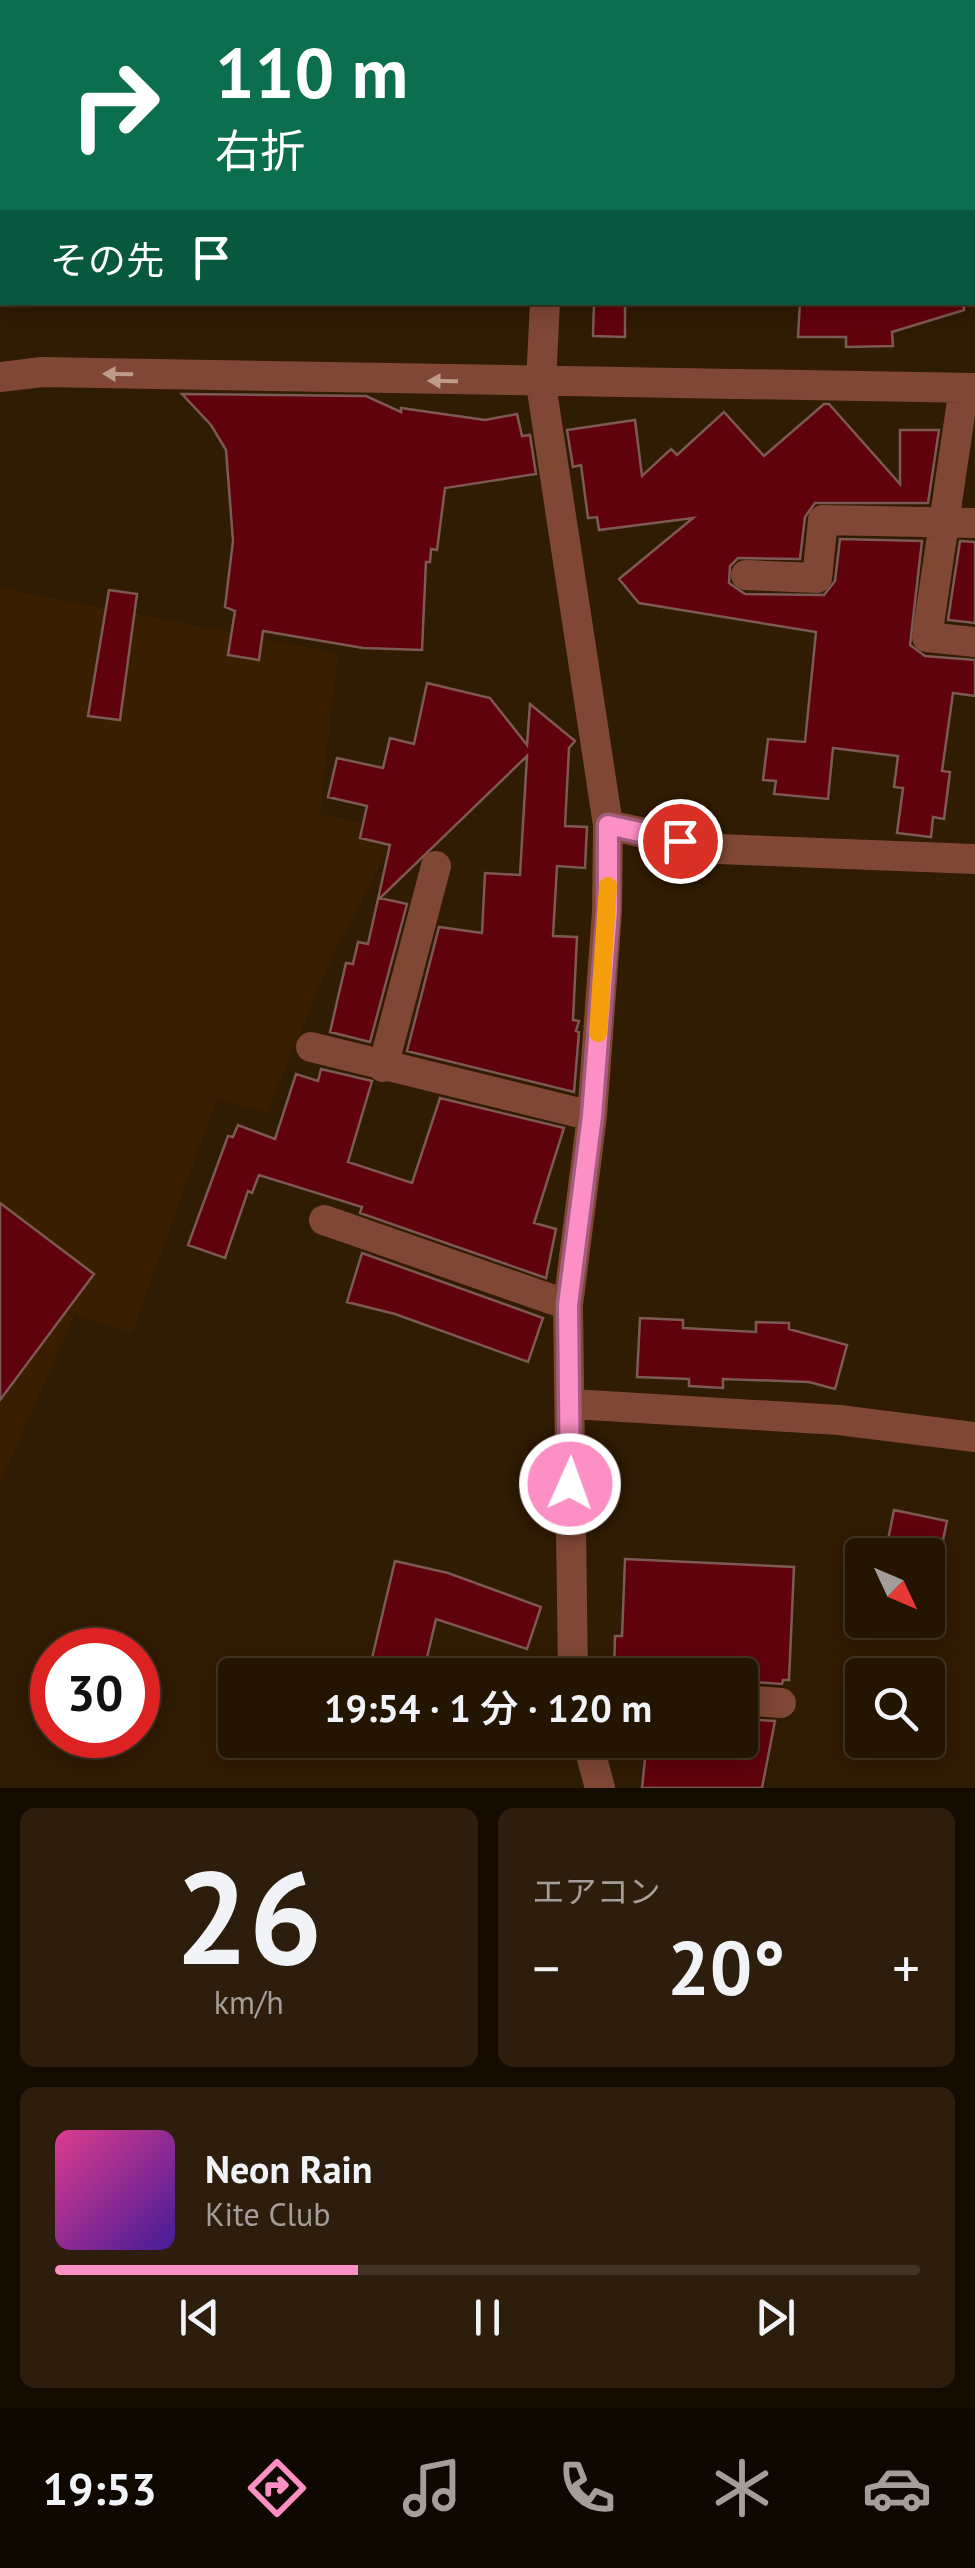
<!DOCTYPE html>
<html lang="ja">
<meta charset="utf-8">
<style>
:root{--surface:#241402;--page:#2c1d0c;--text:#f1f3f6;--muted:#a39e99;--line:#413324;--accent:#fc8fc3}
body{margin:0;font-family:"PT Sans","Noto Sans JP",sans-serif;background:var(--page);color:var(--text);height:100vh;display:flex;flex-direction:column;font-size:38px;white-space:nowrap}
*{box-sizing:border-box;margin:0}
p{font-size:32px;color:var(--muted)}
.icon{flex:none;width:55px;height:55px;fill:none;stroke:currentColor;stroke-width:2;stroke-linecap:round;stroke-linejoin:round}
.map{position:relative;height:1788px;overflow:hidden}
.details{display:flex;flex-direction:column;gap:20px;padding:20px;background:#140b01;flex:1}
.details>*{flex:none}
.top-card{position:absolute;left:0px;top:0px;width:975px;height:305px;box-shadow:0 5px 25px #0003,0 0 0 2px var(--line);background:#0b6e4f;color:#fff;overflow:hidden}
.needle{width:65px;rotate:134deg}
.tools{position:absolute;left:845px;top:1538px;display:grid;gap:20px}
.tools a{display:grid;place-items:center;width:100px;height:100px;border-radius:10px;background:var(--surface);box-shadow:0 5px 25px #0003,0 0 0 2px var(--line);font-size:50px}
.speed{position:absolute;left:30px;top:1628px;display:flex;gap:20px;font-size:50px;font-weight:700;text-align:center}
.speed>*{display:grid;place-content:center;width:130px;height:130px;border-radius:50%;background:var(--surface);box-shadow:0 5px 25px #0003,0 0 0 2px var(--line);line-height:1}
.speed .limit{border:15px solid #d22;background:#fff;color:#111}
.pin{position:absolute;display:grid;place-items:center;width:85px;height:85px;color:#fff;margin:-42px;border:5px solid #fff;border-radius:50%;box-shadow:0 2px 10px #0007}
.me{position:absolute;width:110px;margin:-55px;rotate:2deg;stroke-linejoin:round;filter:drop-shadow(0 0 8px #0008)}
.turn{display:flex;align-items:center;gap:35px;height:210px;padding:0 50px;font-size:45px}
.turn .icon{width:130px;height:130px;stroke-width:2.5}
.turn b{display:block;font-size:70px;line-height:85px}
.then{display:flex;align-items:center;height:95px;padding:0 50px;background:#0003;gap:20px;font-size:38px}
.big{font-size:75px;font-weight:600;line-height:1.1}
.details .widget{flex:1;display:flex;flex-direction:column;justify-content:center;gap:15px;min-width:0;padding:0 35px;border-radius:15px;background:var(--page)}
.details .dial{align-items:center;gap:0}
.dial b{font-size:130px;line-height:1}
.song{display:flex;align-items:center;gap:30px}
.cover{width:120px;height:120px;border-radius:15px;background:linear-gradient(135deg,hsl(330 70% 55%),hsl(260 70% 35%))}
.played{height:10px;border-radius:5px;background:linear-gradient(90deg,var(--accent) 35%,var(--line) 35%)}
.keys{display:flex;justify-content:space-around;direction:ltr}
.heat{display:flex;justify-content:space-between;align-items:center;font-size:55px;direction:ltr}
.details .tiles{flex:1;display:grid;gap:20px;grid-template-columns:1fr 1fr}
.widget:last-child{grid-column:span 2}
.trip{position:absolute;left:218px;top:1658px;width:540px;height:100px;border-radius:10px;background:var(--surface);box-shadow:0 5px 25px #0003,0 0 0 2px var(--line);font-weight:600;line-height:100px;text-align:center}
.dock{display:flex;height:160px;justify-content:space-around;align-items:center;background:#0e0801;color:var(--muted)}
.dock .icon{width:70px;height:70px}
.dock .on{color:var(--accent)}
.dock b{font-size:45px;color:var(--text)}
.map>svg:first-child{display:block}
.built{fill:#391f00}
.building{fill:#60020c;stroke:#7d5955;stroke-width:2.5}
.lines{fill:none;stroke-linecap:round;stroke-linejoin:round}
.minor{stroke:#7f4734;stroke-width:30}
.oneway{fill:#bd9a89}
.route-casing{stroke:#a45d7f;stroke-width:25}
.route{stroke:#fc8fc3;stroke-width:18}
.slow{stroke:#f59e0b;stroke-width:18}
</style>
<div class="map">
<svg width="975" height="1788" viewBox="0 0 975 1788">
<rect width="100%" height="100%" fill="#301b03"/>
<path class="built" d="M0,588l338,65 -18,161 79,16 -66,125 -66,158 -50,-14 -85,235 -57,-20 -75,170z"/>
<path class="building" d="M594,302h31v35l-32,-1z
M800,302h163l1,8 -72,22 1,14 -47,1v-10h-48z
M182,394l184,2 35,16v-4l84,12 32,-6 5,22 8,-1 6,39 -91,14 -8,62 -6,-1 -1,13h-4l-4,88 -59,-2 -100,-17 -4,29 -31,-5 7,-44 -10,-4 8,-66 -7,-91 -15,-25z
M824,404h5l71,80v-54h39l-11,73h-113l-10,14 -5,42 -62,-1 -8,8 -1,17 16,11 79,1 11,-14 5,-42 82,2 -12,104 15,11 50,4v36l-22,-3 -11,78 8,1 -6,47 -11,-2 -2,20 -34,-4 6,-45 -9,-1 4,-31 -65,-8 -5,51 -54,-5 2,-13 -13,-1 5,-41 37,3 11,-110 -177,-29 -20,-24 74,-61 -94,12 -2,-13 -9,1 -7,-53 -8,2 -6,-37 68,-10 7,56 29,-27 6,6 47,-43 40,44z
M960,541l15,1v81l-27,-3z
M109,590l28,4 -17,126 -32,-4z
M427,683l63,15 37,47 3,-41 45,37 -6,7 -4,78 22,1 -2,41 -28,-2 -4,70 24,1 -4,83 6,1 -3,10 3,1 -5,60 -167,-41 32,-124 43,6 3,-60 35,2 7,-119 -147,142 27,6 -37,138 -40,-10 16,-69 7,1 5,-22 10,2 22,-99 -30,-7 7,-32 -39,-9 9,-39 46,10 7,-30 24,6z
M321,1069l51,12 -24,81 64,21 28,-85 124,30 -30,95 22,6 -10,49 -186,-65 2,-6 -103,-32 -7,18 -4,-2 -23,67 -37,-13 40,-109 5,1 5,-12 37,14 21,-65 22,7z
M0,1203l94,71 -94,126z
M362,1253l181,65 -15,44 -133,-48 -48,-12z
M640,1318l43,2v8l73,4v-10l33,1v6l58,16 -12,44 -26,-7 -86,-3v9l-34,-2v-7l-52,-2z
M894,1510l53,11 -7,34h-55z
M625,1559l169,8 -5,113h-6l-1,4 -42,-3v-6l-126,-2 1,-37h7z
M395,1561l53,12 93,34 -14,42 -91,-30 -13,56h-55z
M740,1719l35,2 -13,67h-120l5,-48h93z"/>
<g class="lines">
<path class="minor" d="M562,2v-2
M545,302l-4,82 67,441 -1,86 -15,205 -24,189 5,370
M0,377l42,-5 933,16
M964,388l-37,249 48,5
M746,575l71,3 6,-58 152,3
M608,825l109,24 258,10
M311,1047l281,69
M383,1067l53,-201
M324,1220l244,85
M572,1404l267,16 136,17
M740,1700l41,3
M587,1740l13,48"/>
</g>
<defs><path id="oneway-solid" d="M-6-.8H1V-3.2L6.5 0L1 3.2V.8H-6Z" transform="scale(2.5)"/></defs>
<g class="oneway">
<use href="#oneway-solid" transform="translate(118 374) rotate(-179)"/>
<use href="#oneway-solid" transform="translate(443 381) rotate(-179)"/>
</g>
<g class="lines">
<g class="route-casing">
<path id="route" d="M570,1484l-2,-179 24,-189 16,-205v-86l72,16"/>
</g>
<use href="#route" class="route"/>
<path class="slow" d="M598,1033l10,-147"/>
</g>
</svg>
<div class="tools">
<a><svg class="needle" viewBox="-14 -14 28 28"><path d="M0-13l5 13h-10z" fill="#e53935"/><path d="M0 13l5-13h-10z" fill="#a39e99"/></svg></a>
<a><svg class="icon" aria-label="search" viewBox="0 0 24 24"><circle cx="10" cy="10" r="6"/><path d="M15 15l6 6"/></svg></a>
</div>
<div class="speed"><div class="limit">30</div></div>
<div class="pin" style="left:680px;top:841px;background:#d93025"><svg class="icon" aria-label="arrive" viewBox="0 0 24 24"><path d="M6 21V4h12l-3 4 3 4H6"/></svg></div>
<svg class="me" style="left:570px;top:1484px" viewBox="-20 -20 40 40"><circle r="17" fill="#fc8fc3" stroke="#fff" stroke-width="3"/><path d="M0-11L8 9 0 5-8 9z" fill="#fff"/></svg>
<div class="trip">19:54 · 1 分 · 120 m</div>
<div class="top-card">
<div class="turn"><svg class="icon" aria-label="right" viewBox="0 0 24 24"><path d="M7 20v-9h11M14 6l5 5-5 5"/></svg><div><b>110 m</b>右折</div></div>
<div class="then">その先<svg class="icon" aria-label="arrive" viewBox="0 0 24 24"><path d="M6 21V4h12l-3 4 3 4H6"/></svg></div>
</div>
</div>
<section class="details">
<div class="tiles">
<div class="widget dial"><b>26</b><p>km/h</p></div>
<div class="widget"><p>エアコン</p>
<div class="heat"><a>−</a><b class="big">20°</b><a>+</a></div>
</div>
<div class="widget">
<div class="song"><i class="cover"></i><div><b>Neon Rain</b><p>Kite Club</p></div></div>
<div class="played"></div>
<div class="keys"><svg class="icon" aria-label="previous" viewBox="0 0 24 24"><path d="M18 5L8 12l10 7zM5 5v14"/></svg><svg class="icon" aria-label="pause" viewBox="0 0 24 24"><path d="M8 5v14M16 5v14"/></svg><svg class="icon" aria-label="next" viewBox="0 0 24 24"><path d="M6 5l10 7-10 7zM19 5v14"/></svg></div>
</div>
</div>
</section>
<nav class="dock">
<b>19:53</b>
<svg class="icon on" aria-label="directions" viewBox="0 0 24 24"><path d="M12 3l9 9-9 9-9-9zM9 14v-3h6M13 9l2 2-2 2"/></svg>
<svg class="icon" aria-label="music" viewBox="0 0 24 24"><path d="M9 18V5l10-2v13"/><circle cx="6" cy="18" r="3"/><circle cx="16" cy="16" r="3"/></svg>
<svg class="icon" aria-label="phone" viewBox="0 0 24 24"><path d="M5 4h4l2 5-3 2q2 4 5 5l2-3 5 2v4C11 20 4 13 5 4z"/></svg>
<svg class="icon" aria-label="climate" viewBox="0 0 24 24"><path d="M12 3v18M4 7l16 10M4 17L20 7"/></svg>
<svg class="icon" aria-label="car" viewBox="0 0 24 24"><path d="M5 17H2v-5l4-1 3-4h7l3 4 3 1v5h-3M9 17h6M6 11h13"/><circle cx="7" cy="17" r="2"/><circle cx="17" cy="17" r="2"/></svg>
</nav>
